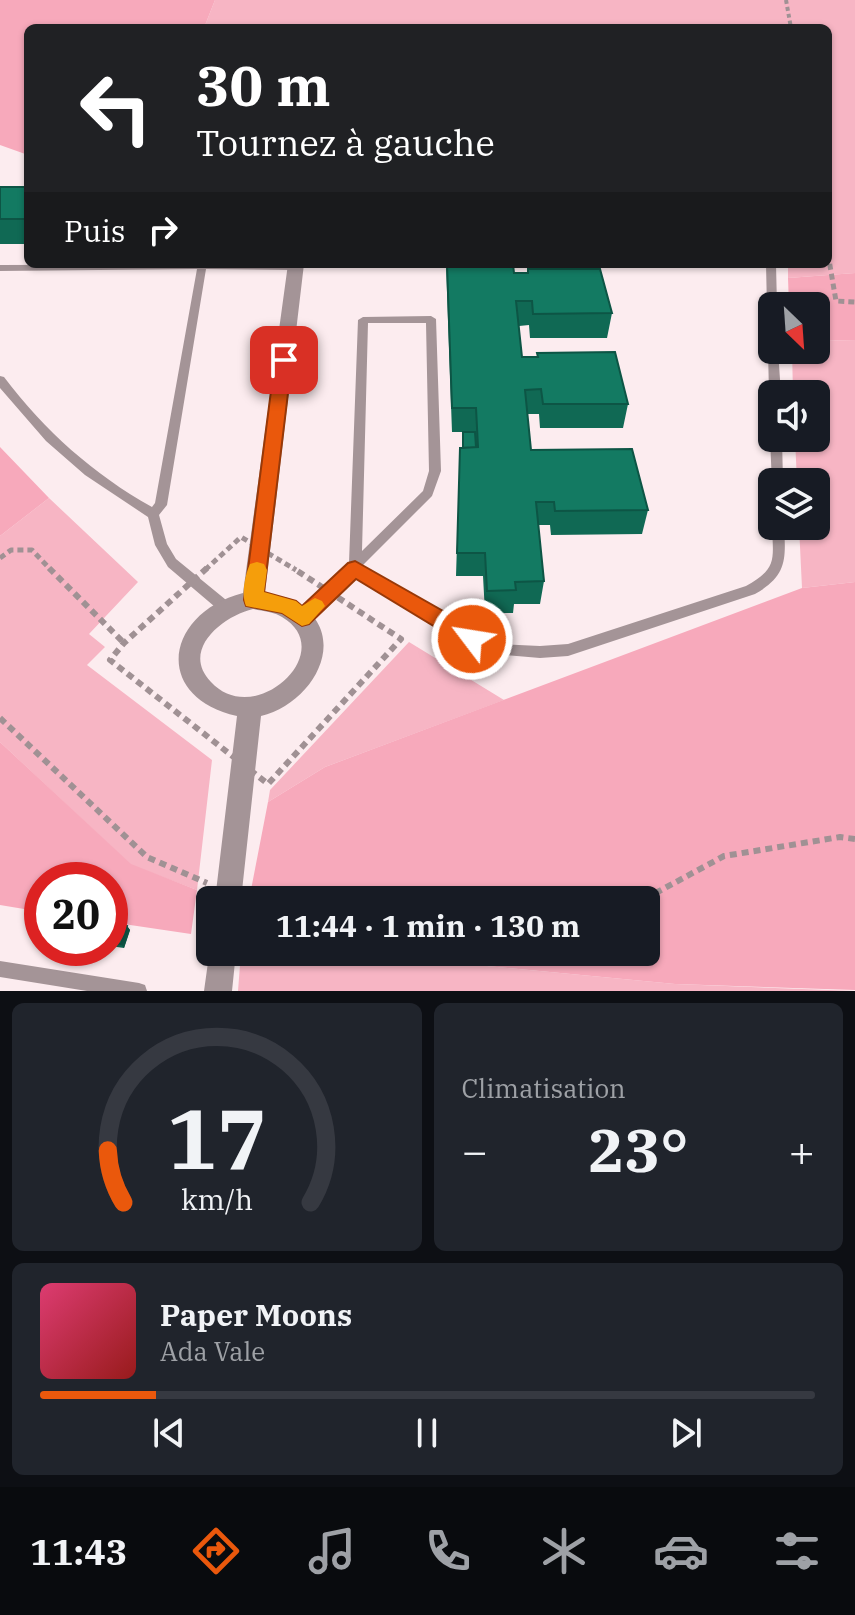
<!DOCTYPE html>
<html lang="fr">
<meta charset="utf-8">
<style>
:root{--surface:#171b24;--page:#20242c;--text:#f1f3f6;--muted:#9ea1a6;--line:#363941;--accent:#ea580c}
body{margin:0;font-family:"IBM Plex Serif",serif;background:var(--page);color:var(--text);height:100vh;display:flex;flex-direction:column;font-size:30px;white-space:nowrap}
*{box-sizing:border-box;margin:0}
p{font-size:26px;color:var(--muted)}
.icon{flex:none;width:44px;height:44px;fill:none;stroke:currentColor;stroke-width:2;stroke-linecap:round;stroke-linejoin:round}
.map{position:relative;height:991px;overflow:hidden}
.panel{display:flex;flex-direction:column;gap:12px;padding:12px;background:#0d0f14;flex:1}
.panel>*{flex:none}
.top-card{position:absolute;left:24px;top:24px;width:808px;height:244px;border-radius:12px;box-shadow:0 2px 6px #0004;background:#202124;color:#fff;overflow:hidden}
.needle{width:52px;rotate:155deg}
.fabs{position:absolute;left:758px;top:292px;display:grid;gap:16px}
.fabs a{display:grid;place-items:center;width:72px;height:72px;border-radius:12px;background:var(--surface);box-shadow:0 2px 6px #0004;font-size:40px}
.speed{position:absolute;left:24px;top:862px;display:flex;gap:16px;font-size:40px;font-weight:700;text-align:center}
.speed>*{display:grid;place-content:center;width:104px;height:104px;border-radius:50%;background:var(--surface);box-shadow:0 2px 6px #0004;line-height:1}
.speed .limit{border:12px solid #d22;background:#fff;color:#111}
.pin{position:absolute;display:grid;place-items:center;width:68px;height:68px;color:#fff;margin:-34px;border-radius:16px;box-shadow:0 4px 12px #0006}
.me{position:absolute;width:88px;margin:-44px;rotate:301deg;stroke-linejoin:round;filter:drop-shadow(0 0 6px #0008)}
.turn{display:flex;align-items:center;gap:28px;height:168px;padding:0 40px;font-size:36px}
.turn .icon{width:104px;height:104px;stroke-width:2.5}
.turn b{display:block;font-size:56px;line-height:68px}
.then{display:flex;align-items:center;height:76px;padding:0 40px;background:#0003;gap:16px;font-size:30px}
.big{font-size:60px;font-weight:800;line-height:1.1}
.panel .card{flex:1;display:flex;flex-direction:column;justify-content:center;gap:12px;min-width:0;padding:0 28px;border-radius:12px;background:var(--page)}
.panel .dial{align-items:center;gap:0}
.dial svg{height:208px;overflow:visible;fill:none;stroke:var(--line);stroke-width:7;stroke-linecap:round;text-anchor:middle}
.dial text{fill:var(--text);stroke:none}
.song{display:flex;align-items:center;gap:24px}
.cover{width:96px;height:96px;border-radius:12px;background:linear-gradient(135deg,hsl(340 70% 55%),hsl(0 70% 35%))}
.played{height:8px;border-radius:4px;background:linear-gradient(90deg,var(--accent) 15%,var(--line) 15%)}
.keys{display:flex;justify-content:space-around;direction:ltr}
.heat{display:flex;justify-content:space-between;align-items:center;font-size:44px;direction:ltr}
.panel .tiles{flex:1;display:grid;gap:12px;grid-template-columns:1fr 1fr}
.card:last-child{grid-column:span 2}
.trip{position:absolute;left:196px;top:886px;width:464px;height:80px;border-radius:12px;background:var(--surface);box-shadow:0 2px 6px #0004;font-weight:800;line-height:80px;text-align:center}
.dock{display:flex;height:128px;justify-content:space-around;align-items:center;background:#090b0e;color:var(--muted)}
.dock .icon{width:56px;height:56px}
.dock .on{color:var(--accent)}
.dock b{font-size:36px;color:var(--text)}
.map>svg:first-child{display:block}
.green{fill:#f7b5c4}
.forest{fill:#f7a9bb}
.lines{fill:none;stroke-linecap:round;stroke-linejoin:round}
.path-far2{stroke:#a09194;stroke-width:4;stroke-dasharray:4 3;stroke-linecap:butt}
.path-far1{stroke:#a09194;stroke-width:5;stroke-dasharray:6 4;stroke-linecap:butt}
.path{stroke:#a09194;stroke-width:6;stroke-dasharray:7 5;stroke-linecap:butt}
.lane{fill:#a49497;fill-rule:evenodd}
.street{fill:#a49497;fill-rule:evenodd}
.wall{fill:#106954}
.shaded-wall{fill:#0d5545}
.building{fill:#137a62;stroke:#0d5545;stroke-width:2}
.route{fill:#ea580c;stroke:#983908;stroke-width:2}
.slow{fill:#f59e0b}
</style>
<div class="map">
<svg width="855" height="991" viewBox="0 0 855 991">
<rect width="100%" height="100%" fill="#fcecef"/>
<path class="green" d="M215,0h640v273l-67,5v-14h40v-236h-624z
M855,340v242l-53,6 -3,-62h17v-44h-19l-2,-44h21v-44h-23l-1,-44h24v-9z
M49,498l89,84 -49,52 16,13 -18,18 125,95 -15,130 -66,-25 -131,-123v-206z
M409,642l95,58 -179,67 -57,35 2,-12z
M241,952h101l333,32 180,7h-617z"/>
<path class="forest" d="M0,0h215l-11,28h-176v127l-28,-10z
M855,273v67l-39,1v-35h-27l-1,-28z
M0,447l49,51 -49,38z
M855,582v408l-180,-6 -333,-32h304v-52h-397l19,-98 57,-35 477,-179z
M0,742l131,122 66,26 -6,44 -81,-12v-42h-68v32l-42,-7z"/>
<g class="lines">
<path class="path-far2" d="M786,0l5,28"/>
<path class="path-far1" d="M828,254l8,47 19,1
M0,558l11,-8h21l19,20
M205,570l36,-33 55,33"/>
<path class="path" d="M49,568l75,75
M207,568l-83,75 -14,17 158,124 133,-145 -108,-71
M0,718l147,139 60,26
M254,892l67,-1 117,9
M596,900l56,-5 72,-39 116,-19 15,2"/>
<path class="lane" d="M296,264l4,3 -5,3 -89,-1 -39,236 -8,10 8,29 9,15 55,45 2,4 -2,4 -5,2 -5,-2 -53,-45 -13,-22 -7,-28 -63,-42 -39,-34 -46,-53v-12l4,1c41,54 89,97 148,130l3,-4 42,-234 -197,2v-6z
M766,264h10l1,42h-5v6l-5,-3z
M431,316l5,3 5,152 -9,25 -70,70 115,69 23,9 40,2 28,-2 178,-58c32,-18 27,-27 26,-60h12c2,34 3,50 -29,68l-187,62 -28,2 -46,-4 -27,-11 -113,-69 -47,48 -5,2 -5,-2 -2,-4 2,-4 52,-51 9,-243 5,-3zM368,323h58l3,148 -6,20 -61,60z
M769,347h3v3h6l3,44h-9v3l-3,-3 -1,-44z
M772,435v3h10l1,44h-11v2l-2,-46z
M0,961l139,22 6,2 2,6h-60l-87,-14z"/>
<path class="street" d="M288,264h16l-39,329c9,3 21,3 30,8 58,34 18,103 -34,115l-20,184h-26l22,-184c-86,-20 -71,-103 6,-123zM253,609c9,2 22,3 29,8 58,34 -27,113 -71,65 -31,-32 12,-66 42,-73z
M210,948v4h26l-4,39h-28z"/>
</g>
<path class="wall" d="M0,187h28v61l-2,-4h-26z
M446,264h67l1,9 98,40 -5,25h-77l-1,-13 -10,1 3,31h15v-4l91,51 -5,24h-83l-1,-14h-12l4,36 117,60 -6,24 -91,1 -1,-10h-12l6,56 -4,23h-26l-1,9h-28l-2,-37h-27l4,-128h3v-16h-11z
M110,923l17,3 3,4 -6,18 -14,-2z"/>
<path class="shaded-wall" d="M127,926l3,4 -6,18 -3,-4z"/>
<path class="building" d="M0,187h28v32h-28z
M447,264h66l1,9h14v-4h72l12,44 -79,1 -1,-13h-16l6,56h16l-1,-4 78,-1 13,52h-85l-2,-15 -16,1 6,60 101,-1 16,61 -93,1 -1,-9h-18l8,79 -29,1 1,8 -29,1 -2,-38h-28l3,-105 18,-1 -2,-39h-24z
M463,432h12l1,15 -13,1z
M110,923l17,3 -6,18 -11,-2z"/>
<path class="route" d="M284,354l8,6 -28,232 32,9 6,5 46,-43 7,-2 125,71 3,7 -3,6 -8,2 -7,-2 -109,-66 -47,45 -7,2 -20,-13 -36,-7 -2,-6 31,-240z"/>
<path class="slow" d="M257,562l7,2 3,6 -3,22 32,9 6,5 13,-8 7,3 3,5 -16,18 -7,2 -20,-13 -36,-7c-5,-11 -1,-31 4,-42z"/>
</svg>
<div class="fabs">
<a><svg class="needle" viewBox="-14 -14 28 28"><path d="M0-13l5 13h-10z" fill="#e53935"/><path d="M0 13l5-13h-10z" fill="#9ea1a6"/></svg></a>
<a><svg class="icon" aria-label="sound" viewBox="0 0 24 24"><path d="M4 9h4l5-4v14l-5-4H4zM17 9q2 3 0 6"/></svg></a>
<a><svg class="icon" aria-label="layers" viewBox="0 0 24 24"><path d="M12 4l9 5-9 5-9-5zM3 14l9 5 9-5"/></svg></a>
</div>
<div class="speed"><div class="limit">20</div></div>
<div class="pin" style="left:284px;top:360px;background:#d93025"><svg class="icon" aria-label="arrive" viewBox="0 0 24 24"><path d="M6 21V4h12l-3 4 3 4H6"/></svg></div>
<svg class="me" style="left:472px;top:639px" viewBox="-20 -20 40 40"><circle r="17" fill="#ea580c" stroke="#fff" stroke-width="3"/><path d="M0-11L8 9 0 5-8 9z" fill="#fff"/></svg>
<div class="trip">11:44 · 1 min · 130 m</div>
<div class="top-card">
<div class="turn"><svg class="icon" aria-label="left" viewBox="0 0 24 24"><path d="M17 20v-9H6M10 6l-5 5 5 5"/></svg><div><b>30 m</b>Tournez à gauche</div></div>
<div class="then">Puis<svg class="icon" aria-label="right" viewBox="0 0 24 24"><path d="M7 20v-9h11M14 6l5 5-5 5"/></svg></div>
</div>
</div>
<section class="panel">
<div class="tiles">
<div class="card dial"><svg viewBox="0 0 100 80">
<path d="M14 69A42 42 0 1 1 86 69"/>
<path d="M14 69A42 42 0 0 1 8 49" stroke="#ea580c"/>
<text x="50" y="56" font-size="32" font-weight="700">17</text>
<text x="50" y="72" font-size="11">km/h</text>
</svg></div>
<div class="card"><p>Climatisation</p>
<div class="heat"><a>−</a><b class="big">23°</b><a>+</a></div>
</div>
<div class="card">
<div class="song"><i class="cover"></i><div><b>Paper Moons</b><p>Ada Vale</p></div></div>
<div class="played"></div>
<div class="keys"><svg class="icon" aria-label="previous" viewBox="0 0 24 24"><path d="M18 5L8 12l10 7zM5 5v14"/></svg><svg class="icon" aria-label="pause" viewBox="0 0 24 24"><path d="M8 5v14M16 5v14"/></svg><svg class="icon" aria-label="next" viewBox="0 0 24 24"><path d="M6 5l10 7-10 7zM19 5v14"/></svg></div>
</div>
</div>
</section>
<nav class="dock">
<b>11:43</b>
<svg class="icon on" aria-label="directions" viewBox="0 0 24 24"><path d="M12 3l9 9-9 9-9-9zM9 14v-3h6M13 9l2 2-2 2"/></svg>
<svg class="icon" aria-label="music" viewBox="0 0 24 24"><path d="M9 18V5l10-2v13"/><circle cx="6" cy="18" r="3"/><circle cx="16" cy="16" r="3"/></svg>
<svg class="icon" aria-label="phone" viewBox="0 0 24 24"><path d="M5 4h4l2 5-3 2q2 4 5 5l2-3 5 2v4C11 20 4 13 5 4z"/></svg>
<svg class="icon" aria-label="climate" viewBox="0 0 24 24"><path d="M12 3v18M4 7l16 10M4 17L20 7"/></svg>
<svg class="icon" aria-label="car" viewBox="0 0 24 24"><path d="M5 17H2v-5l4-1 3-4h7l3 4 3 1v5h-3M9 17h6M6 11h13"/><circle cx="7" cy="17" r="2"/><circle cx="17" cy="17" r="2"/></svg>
<svg class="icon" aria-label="filters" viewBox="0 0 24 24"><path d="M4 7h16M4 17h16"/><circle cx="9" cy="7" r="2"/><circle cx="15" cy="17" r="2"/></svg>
</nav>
